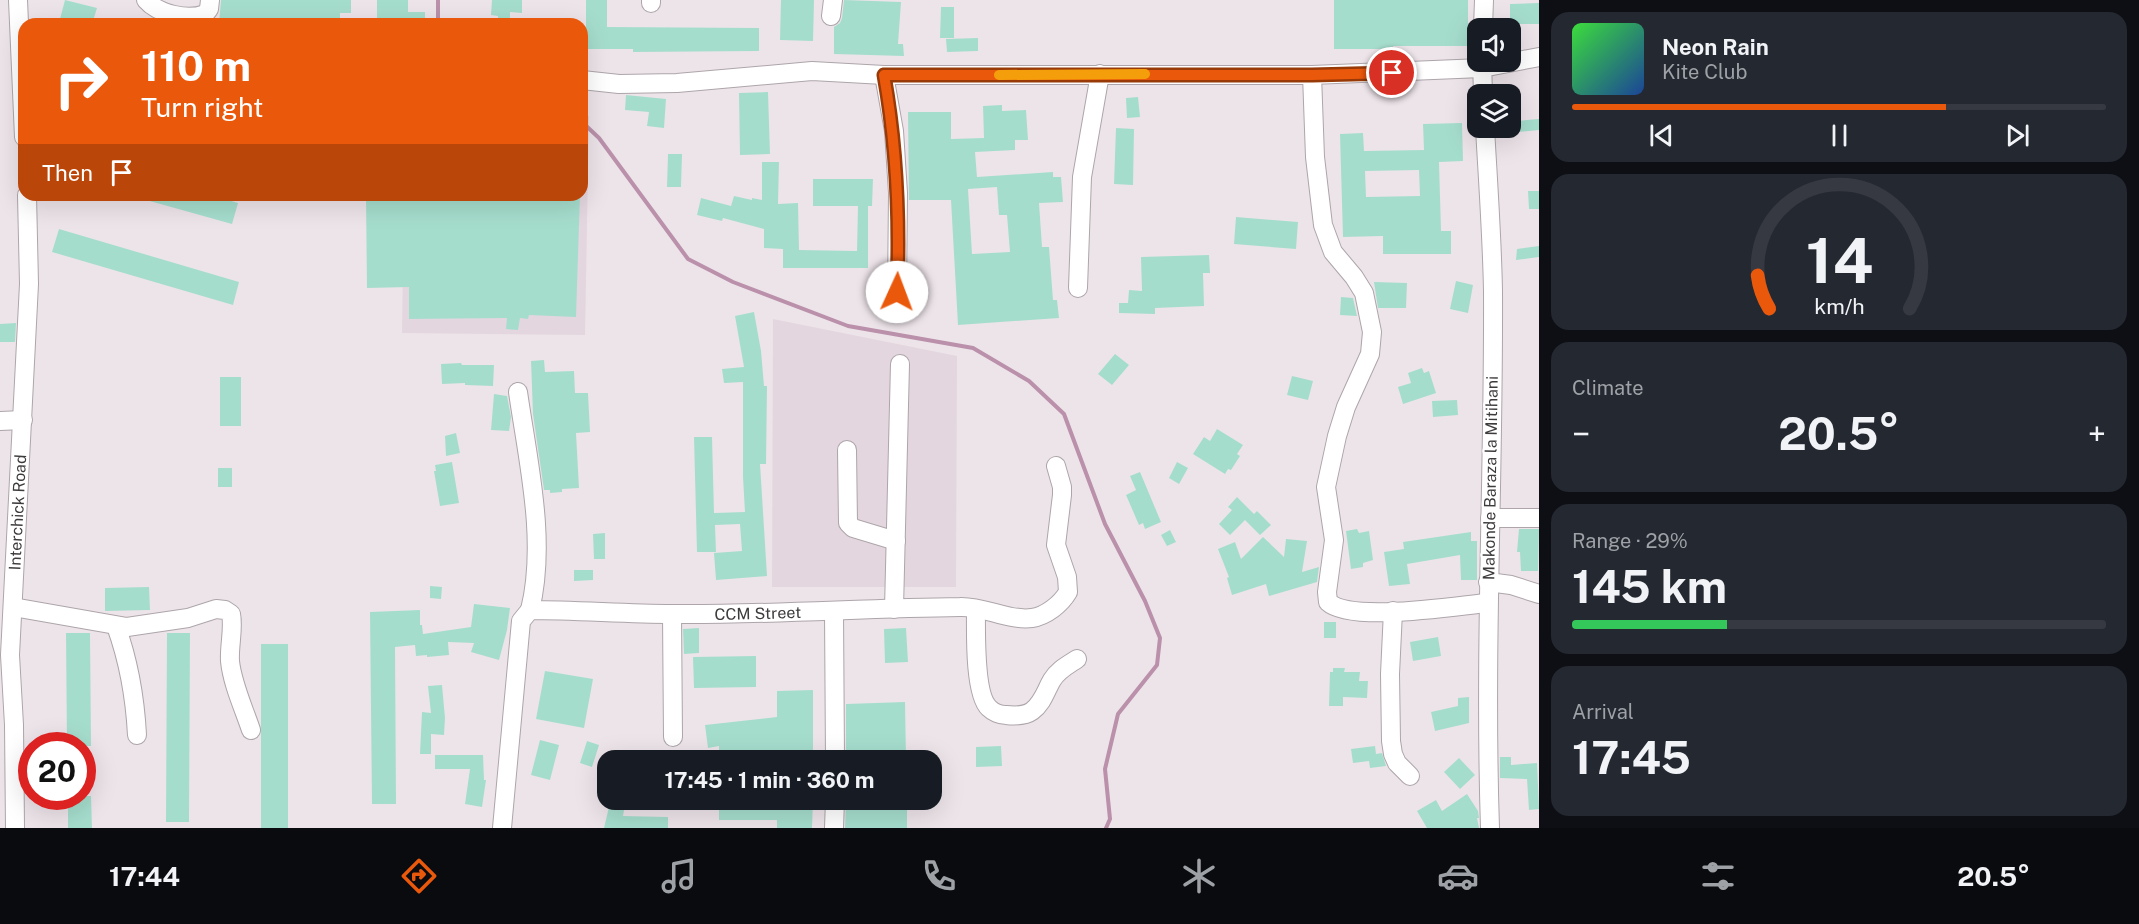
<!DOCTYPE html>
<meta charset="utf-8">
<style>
:root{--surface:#171b24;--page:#242831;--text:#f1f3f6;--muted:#9ea1a6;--line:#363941;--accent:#ea580c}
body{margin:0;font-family:"Public Sans",sans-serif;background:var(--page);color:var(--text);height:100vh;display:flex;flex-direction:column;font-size:22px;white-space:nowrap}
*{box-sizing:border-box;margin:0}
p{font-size:20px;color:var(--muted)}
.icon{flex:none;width:33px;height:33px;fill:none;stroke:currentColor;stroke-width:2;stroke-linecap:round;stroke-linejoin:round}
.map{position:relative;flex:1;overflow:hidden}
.panel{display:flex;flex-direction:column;gap:12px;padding:12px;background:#0d0f14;width:600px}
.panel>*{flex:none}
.guide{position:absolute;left:18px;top:18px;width:570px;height:183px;border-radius:18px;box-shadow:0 6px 24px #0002;background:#ea580c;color:#fff;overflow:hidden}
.tools{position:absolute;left:1467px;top:18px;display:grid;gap:12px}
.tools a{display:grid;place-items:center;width:54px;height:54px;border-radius:12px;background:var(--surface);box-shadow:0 6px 24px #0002;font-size:30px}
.speed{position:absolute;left:18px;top:732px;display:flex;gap:12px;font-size:30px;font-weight:700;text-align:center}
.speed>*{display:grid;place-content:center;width:78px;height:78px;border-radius:50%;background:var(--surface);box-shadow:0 6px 24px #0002;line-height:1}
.speed .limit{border:9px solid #d22;background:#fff;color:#111}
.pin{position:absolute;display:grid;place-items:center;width:51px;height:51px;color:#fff;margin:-26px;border:3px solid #fff;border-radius:50%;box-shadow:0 2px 6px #0007}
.me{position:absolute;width:66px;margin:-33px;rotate:2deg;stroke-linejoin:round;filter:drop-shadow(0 0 4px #0008)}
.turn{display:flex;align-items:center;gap:21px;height:126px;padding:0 24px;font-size:27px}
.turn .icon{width:78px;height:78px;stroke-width:2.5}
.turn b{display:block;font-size:42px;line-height:51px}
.then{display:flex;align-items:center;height:57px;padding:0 24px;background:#0003;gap:12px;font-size:22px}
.big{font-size:45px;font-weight:700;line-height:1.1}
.panel .widget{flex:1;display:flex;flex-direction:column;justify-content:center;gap:9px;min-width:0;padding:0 21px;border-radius:18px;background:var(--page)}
.panel .dial{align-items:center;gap:0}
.dial svg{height:156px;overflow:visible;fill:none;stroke:var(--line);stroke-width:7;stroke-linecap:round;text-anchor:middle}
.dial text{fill:var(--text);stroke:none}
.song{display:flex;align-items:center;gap:18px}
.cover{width:72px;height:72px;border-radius:9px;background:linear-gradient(135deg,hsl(120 70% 55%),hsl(220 70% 35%))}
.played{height:6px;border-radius:3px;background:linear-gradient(90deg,var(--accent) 70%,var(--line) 70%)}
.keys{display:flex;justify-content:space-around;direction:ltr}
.heat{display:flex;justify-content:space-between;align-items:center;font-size:33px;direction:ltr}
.charge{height:9px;border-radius:4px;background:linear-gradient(90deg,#34c759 29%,var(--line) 0)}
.trip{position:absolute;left:597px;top:750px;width:345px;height:60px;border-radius:18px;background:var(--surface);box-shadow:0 6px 24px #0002;font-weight:700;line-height:60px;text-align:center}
.menu{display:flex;height:96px;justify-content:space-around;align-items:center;background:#090b0e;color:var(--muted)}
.menu .icon{width:42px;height:42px}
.menu .on{color:var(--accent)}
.menu b{font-size:27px;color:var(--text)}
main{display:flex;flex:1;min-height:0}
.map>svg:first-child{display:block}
.built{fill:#e4d6de}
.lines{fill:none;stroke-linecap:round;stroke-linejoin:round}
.stream{stroke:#ba90aa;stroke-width:4}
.building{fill:#a5ddcd;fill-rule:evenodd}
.minor-casing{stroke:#ada5aa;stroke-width:20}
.minor{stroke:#fff;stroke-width:18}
.route-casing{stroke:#983908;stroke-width:15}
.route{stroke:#ea580c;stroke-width:10}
.slow{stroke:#f59e0b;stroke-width:10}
.labels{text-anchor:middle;stroke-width:4.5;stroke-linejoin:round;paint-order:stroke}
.street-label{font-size:16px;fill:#3e3b3d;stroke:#fff}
</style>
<main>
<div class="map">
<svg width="1539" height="828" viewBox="0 0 1539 828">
<rect width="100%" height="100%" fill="#ede4e9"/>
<path class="built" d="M582,115l7,1 -4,219 -183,-2 2,-138h178z
M773,319l184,37 -1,231h-184z"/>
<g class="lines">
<path class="stream" d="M438,24v-24
M582,122l17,16 89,121 45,23 115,44 125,22 56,33 35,33 41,110 40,77 15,37 -3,27 -39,49 -13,55 5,50 -4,9"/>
</g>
<path class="building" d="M65,0l32,8 -5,16h-12l-20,-5z
M221,0h130v13h-11v11h-121z
M377,0h31v12h17v12h-48z
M492,0h30v13l-12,-1v12h-12v-8l-7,-1z
M586,0h21v27l152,1v23l-126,1v-3h-50v-22h3z
M781,0h33l-1,41 -33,-1z
M844,0l57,2 -3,42h5l1,12 -70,-2v-27l6,-4 2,-5z
M1334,0h134v46h-75v3h-59z
M1539,3v21h-29v-20z
M941,7h13v31h-14z
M978,38v13l-31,1 -1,-13z
M768,92l2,62 -30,1 -1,-62z
M626,95l40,4 -2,29 -17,-2 2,-14 -24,-2z
M1138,97l2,20 -13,1 -1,-20z
M1002,105v6l24,-1 2,30h-13v10l-40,2 2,25 76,-5v5h8l2,25 -24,1 3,44h7l4,53h4l2,18 -101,7 -7,-125h-42l-1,-88h43v27l33,-1 -1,-32zM997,187l2,28h8l3,37 -38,2 -4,-65z
M1539,119v11l-21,2 -1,-11z
M1462,123l1,38 -24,1 2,69h10v23h-68v-18l-40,1 -3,-103 23,-1 1,18 60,-1 -1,-26zM1419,170l1,26 -54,1 -1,-26z
M1116,128l18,1 -1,56 -19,-1z
M668,154h14l-1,33h-14z
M762,162h17l-1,42 20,-1 1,47 58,1 1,-45h-45v-27h60l-1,27h-4v62h-85v-19l-19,-1v-19l-41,-11 -1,3 -25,-6 4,-17 30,8 3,-10 18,4v-2l10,2z
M1528,191h11v18h-10z
M140,195h71l27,8 -6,21 -93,-26z
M366,195h214l-4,122 -47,-2 -1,4 -8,-1 -2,12 -12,-1 1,-11 -98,1v-32l-42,1z
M1236,217l62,5 -2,27 -62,-5z
M59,229l180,53 -6,23 -181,-53z
M1539,246v11l-23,3 1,-11z
M1209,255l1,18h-7l1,33 -49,2v6l-36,-1v-10h9l1,-13 13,1 -1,-34z
M1456,281l17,4 -5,28 -18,-4z
M1374,282l33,1 -1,25h-28z
M1341,297l12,1 4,18 -17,-1z
M754,312l7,39 3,35h3l-1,78h-6l7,112 -51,4 -2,-27 28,-2 -2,-27 -25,1 1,27h-19l-3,-115h18l2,76 31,-1 -2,-35v-95l-19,1 -2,-14 22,-2 -9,-51z
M16,323l-1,19h-15v-18z
M1115,354l14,11 -17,20 -14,-11z
M544,360l1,12 29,-1 1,22h13l2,39 -14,1 3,55 -17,1v3l-12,1v-3h-6l-11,-76 -2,-53z
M461,363l1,2h32l-1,21 -28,-1v-2l-23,1 -1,-20z
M1422,368l2,5 5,-2 7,22 -33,11 -5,-17 13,-4 -3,-10z
M1292,376l21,5 -5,19 -21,-5z
M220,377h21v49h-21z
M494,394l13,2 4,21 -2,14 -18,-1z
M1457,400l1,15 -25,2 -1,-16z
M1217,429l26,16 -6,9 3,2 -9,14 -3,-1 -3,5 -32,-20 11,-17 6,4z
M456,433l4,20 -14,3 -1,-20z
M452,462l7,41 -19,3 -6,-35h2l-1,-6z
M1177,462l11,6 -9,16 -10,-6z
M218,468h14v19h-14z
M1140,472l21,50 -16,7 -2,-6 -4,2 -13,-30 10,-5 -6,-14z
M1237,497l17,17 3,-3 14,14 -11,10 -15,-15 -15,15 -11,-11 13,-14 -4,-3z
M1357,529l2,4 10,-2 4,29 -10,3v4l-12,2 -5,-38z
M1519,529h20l-1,42h-17l-1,-19h-3z
M1170,530l6,12 -9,4 -6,-11z
M1471,532v9h6v39h-16l-1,-25 -53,9 3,20 -21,2 -5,-34 20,-3 -1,-7z
M605,533v26h-11l-1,-25z
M1263,537l21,20 2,-18 21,2 -5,31 17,-5 -2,15 -48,14 -3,-12 -34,11 -5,-17 2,-1 -11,-28 17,-7 6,17z
M574,570h19v10l-19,1z
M430,586l12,1 -1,12 -11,-1z
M149,587l1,23 -45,1v-23z
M474,604l36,4 -3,22 -8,30 -28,-8 3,-9 -26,-1 1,13 -22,2v-2l-11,1 -1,-11 -20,2 1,157h-24l-2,-192 50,-2v15h2l1,9 48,-7z
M1324,622h12v16h-12z
M699,628v25l-15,1 -1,-25z
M906,628l2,34 -23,1 -1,-34z
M66,633h24l1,113h-24z
M167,633h23l-1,189h-23z
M1438,637l3,19 -28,5 -3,-19z
M261,644h27v184h-27z
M756,656v31l-62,1 -1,-31z
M1333,668h12l-1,4h16l-1,9h9l-1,17 -24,-1v9h-14l1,-34h3z
M545,671l48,8 -9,49 -48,-9z
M442,685l3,33 -1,17 -13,-1v20h-11l2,-42 9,1 -3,-27z
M813,690v70h-94v-14l-11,2 -3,-23 72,-8v-26z
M1469,697v26l-34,8 -4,-19 27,-6v-8z
M905,702l1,58h-60v-56z
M540,740l19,5 -9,35 -19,-5z
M587,741l12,4 -7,22 -12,-4z
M1001,746l1,20 -26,1v-20z
M1375,746l1,8 6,-1 4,13 -16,2 -1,-7 -16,2 -2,-14z
M435,755h48l1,25h2l-4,27 -17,-3 5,-35h-35z
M1500,757h11v8l26,-2 2,46 -10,1 -2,-31 -27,-1z
M1459,758l16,17 -15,14 -16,-17z
M1467,794l11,17 1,7h-2l2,10h-52l-10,-17 19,-11 6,11z
M68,796h23l1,32h-24z
M719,800h94l-1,28h-35v-8h-58z
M846,800h61v28h-62z
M609,807l15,3 -1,6 45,1v11h-64z"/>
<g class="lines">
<g class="minor-casing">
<g id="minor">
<path d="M18,0l6,137"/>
<path d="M146,0c12,14 42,21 59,14l4,-5 1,-9"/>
<path d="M651,3v-3"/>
<path d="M831,16l2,-16"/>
<path d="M1483,28l1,-28"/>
<path d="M1482,62l1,32"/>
<path d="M884,75l10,56 4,62 -1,99"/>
<path d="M1312,75l3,82 8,68 10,27 21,25 10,16 8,39 -2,22 -24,53 -9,29 -11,51 8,53 -7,52 1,10c23,21 127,4 159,1"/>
<path d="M582,80l37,4 58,-1 135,-12 72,4h428l170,-7 57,-11"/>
<path d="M1485,128c3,54 7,109 8,163 1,179 -9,358 -3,537"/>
<path d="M1078,288l4,-111 18,-103"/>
<path d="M518,392c10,70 29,149 12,218"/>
<path d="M0,421l23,-1"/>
<path d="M847,450l1,73 5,5 43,13"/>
<path d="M1490,518h49"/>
<path d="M1488,582l23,3 28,9"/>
<path d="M13,607l114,20 61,-9 28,-9 9,1 6,4c3,14 -2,32 -1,47 2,22 14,48 21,69"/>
<path d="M894,609l6,-245"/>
<path d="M976,609c0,21 -2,85 13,99 4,4 11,7 17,7 9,1 19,1 26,-4 11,-8 14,-21 20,-31 6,-10 16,-15 25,-21"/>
<path d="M834,611l1,149"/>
<path d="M1393,611l-3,63 1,67 2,13 4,9 13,13"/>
<path d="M672,614l1,123"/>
<path d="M116,626c13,36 19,71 21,109"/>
<path id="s1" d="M15,828l-1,-103 -4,-70 19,-371 -2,-89"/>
<path id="s2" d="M502,828l19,-207 9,-11c48,0 95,4 142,4 96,1 192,-6 288,-7 24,-1 48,14 72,11 14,-2 29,-14 36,-26l-1,-15 -11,-32 6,-50v-8l-6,-21"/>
<path d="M834,828l1,-28"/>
</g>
</g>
<use href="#minor" class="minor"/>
</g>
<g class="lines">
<g class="route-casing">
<path id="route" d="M897,292c3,-75 0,-144 -13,-217h428l80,-2"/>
</g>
<use href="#route" class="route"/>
<path class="slow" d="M999,75l146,-1"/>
</g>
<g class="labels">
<g class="street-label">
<text transform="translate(1490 478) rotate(-89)" y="6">Makonde Baraza la Mitihani</text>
<text dy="6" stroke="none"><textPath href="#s1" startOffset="316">Interchick Road</textPath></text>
<text dy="6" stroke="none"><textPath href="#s2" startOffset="450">CCM Street</textPath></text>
</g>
</g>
</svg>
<div class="tools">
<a><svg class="icon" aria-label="sound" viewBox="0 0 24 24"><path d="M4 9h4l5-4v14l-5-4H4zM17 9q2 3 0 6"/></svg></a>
<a><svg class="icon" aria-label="layers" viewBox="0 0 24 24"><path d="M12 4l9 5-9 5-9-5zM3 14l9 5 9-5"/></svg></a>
</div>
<div class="speed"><div class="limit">20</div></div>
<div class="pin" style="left:1392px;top:73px;background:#d93025"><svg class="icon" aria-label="arrive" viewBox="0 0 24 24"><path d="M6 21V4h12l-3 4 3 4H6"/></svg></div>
<svg class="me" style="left:897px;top:292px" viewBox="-20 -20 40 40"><circle r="19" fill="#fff"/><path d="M0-13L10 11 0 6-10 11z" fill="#ea580c"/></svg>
<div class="trip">17:45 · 1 min · 360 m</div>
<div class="guide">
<div class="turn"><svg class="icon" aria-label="right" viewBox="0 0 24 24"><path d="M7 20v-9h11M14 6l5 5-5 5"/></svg><div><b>110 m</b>Turn right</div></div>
<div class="then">Then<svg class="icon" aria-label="arrive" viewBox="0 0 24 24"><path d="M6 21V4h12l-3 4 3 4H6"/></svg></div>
</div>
</div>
<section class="panel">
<div class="widget">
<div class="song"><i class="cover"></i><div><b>Neon Rain</b><p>Kite Club</p></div></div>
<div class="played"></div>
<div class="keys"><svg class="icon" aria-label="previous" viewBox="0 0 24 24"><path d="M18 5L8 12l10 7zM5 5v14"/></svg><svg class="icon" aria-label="pause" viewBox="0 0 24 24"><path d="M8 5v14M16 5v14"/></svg><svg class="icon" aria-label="next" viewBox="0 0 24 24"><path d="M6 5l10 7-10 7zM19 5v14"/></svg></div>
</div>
<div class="widget dial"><svg viewBox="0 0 100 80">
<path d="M14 69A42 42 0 1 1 86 69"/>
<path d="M14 69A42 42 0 0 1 8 52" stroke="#ea580c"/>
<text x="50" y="56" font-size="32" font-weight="700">14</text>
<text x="50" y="72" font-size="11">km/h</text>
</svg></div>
<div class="widget"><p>Climate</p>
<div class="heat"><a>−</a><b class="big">20.5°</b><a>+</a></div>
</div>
<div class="widget"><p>Range · 29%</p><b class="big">145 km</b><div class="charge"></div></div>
<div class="widget"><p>Arrival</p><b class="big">17:45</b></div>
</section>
</main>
<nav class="menu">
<b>17:44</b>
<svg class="icon on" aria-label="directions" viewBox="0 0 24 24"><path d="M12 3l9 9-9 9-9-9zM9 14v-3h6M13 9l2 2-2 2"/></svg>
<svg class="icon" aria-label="music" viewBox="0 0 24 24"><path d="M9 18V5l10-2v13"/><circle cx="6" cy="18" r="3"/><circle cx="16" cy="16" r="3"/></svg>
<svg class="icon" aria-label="phone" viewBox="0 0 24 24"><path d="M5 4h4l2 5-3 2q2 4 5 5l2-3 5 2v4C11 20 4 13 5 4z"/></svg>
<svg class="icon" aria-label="climate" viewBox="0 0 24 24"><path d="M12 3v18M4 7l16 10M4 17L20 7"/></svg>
<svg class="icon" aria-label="car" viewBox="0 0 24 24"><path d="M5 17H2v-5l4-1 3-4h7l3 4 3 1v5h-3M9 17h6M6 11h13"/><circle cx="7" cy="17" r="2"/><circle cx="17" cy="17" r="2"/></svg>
<svg class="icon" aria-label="filters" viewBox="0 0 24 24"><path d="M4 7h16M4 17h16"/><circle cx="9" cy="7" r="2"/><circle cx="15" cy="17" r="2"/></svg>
<b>20.5°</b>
</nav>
